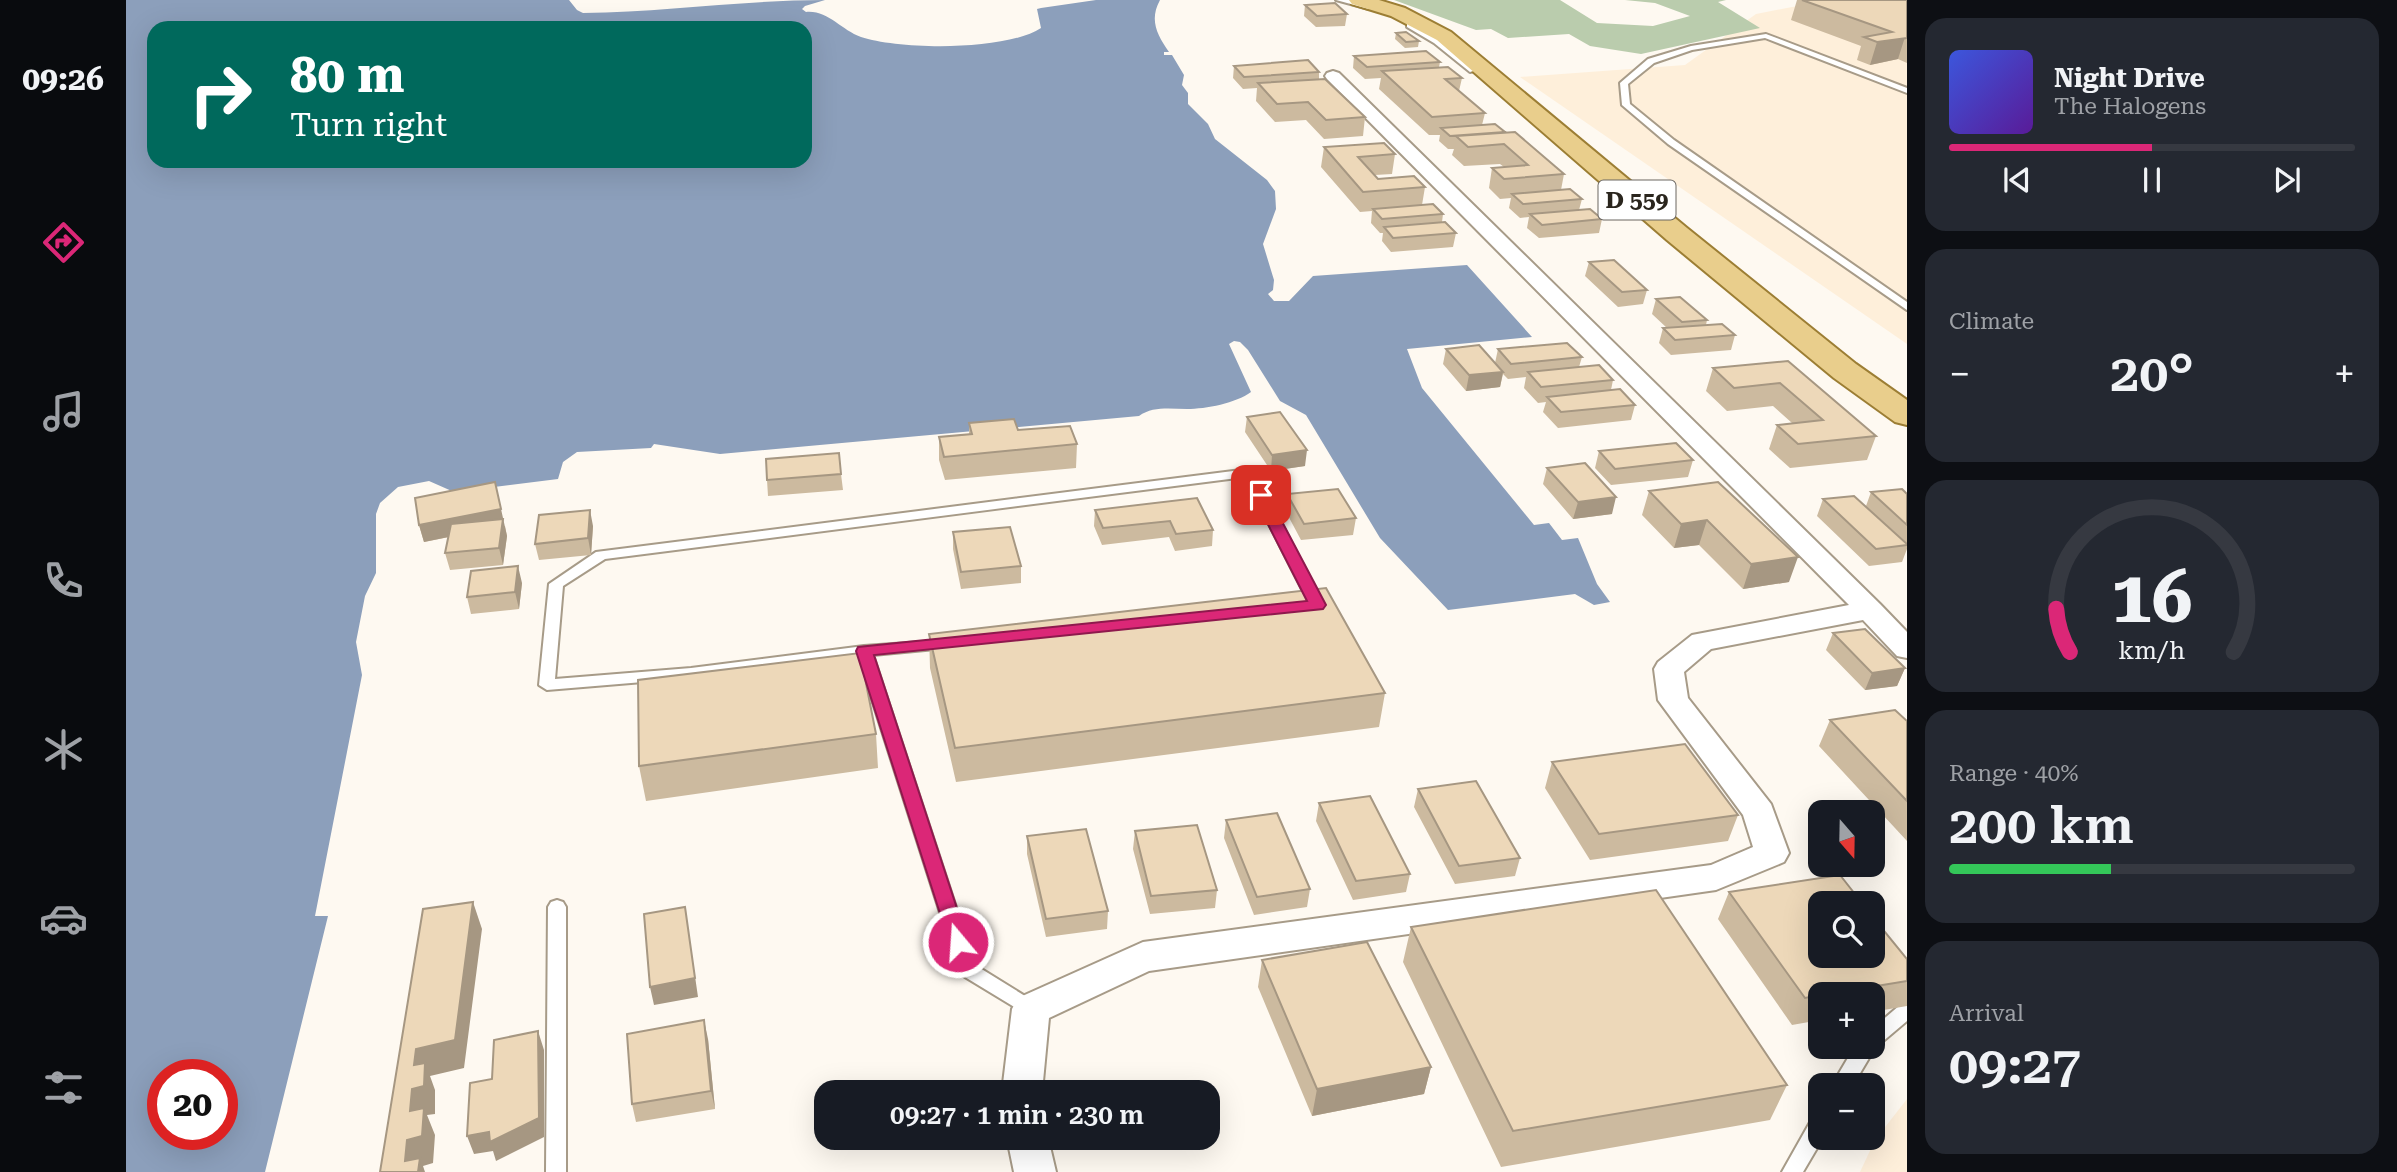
<!DOCTYPE html>
<meta charset="utf-8">
<style>
:root{--surface:#171b24;--page:#242831;--text:#f1f3f6;--muted:#9ea1a6;--line:#363941;--accent:#db2777}
body{margin:0;font-family:"Roboto Serif",serif;background:var(--page);color:var(--text);height:100vh;display:flex;flex-direction:column;font-size:26px;white-space:nowrap}
*{box-sizing:border-box;margin:0}
p{font-size:23px;color:var(--muted)}
.icon{flex:none;width:38px;height:38px;fill:none;stroke:currentColor;stroke-width:2;stroke-linecap:round;stroke-linejoin:round}
.map{position:relative;flex:1;overflow:hidden}
.side{display:flex;flex-direction:column;gap:18px;padding:18px;background:#0d0f14;width:490px}
.side>*{flex:none}
.banner{position:absolute;left:21px;top:21px;width:665px;height:147px;border-radius:21px;box-shadow:0 7px 28px #0002;background:#00695c;color:#fff;overflow:hidden}
.needle{width:46px;rotate:160deg}
.tools{position:absolute;left:1682px;top:800px;display:grid;gap:14px}
.tools a{display:grid;place-items:center;width:77px;height:77px;border-radius:14px;background:var(--surface);box-shadow:0 7px 28px #0002;font-size:35px}
.speed{position:absolute;left:21px;top:1059px;display:flex;gap:14px;font-size:35px;font-weight:700;text-align:center}
.speed>*{display:grid;place-content:center;width:91px;height:91px;border-radius:50%;background:var(--surface);box-shadow:0 7px 28px #0002;line-height:1}
.speed .limit{border:10px solid #d22;background:#fff;color:#111}
.pin{position:absolute;display:grid;place-items:center;width:60px;height:60px;color:#fff;margin:-30px;border-radius:14px;box-shadow:0 4px 10px #0006}
.me{position:absolute;width:77px;margin:-38px;rotate:342deg;stroke-linejoin:round;filter:drop-shadow(0 0 5px #0008)}
.turn{display:flex;align-items:center;gap:24px;height:147px;padding:0 28px;font-size:32px}
.turn .icon{width:91px;height:91px;stroke-width:2.5}
.turn b{display:block;font-size:49px;line-height:60px}
.big{font-size:52px;font-weight:600;line-height:1.1}
.side .tile{flex:1;display:flex;flex-direction:column;justify-content:center;gap:10px;min-width:0;padding:0 24px;border-radius:21px;background:var(--page)}
.side .dial{align-items:center;gap:0}
.dial svg{height:182px;overflow:visible;fill:none;stroke:var(--line);stroke-width:7;stroke-linecap:round;text-anchor:middle}
.dial text{fill:var(--text);stroke:none}
.song{display:flex;align-items:center;gap:21px}
.cover{width:84px;height:84px;border-radius:10px;background:linear-gradient(135deg,hsl(230 70% 55%),hsl(270 70% 35%))}
.played{height:7px;border-radius:4px;background:linear-gradient(90deg,var(--accent) 50%,var(--line) 50%)}
.keys{display:flex;justify-content:space-around;direction:ltr}
.heat{display:flex;justify-content:space-between;align-items:center;font-size:38px;direction:ltr}
.charge{height:10px;border-radius:5px;background:linear-gradient(90deg,#34c759 40%,var(--line) 0)}
.trip{position:absolute;left:688px;top:1080px;width:406px;height:70px;border-radius:21px;background:var(--surface);box-shadow:0 7px 28px #0002;font-weight:600;line-height:70px;text-align:center}
main{display:flex;flex:1;min-height:0}
.menu{display:flex;flex-direction:column;width:126px;justify-content:space-around;align-items:center;background:#090b0e;color:var(--muted)}
.menu .icon{width:49px;height:49px}
.menu .current{color:var(--accent)}
.menu b{font-size:32px;color:var(--text)}
.map>svg:first-child{display:block}
.built{fill:#feefda}
.forest{fill:#baccad}
.water{fill:#8c9fbb;fill-rule:evenodd}
.lines{fill:none;stroke-linecap:round;stroke-linejoin:round}
.lane-casing{stroke:#a79b88;stroke-width:4}
.street-casing{stroke:#a79b88;stroke-width:4}
.primary-casing{stroke:#9c7e34;stroke-width:4}
.lane{fill:#fff;fill-rule:evenodd}
.street{fill:#fff;fill-rule:evenodd}
.primary{fill:#e9ce8c;fill-rule:evenodd}
.wall{fill:#ccba9f}
.shaded-wall{fill:#a69782}
.building{fill:#edd8b9;stroke:#a69782;stroke-width:2}
.route{fill:#db2777;stroke:#8e194d;stroke-width:2}
.labels{text-anchor:middle;stroke-width:5;stroke-linejoin:round;paint-order:stroke}
.shield{fill:#fff;stroke:#6a6661;stroke-width:2}
.shield-label{font-size:23px;font-weight:bold;fill:#2a251d}
</style>
<main>
<nav class="menu">
<b>09:26</b>
<svg class="icon current" aria-label="directions" viewBox="0 0 24 24"><path d="M12 3l9 9-9 9-9-9zM9 14v-3h6M13 9l2 2-2 2"/></svg>
<svg class="icon" aria-label="music" viewBox="0 0 24 24"><path d="M9 18V5l10-2v13"/><circle cx="6" cy="18" r="3"/><circle cx="16" cy="16" r="3"/></svg>
<svg class="icon" aria-label="phone" viewBox="0 0 24 24"><path d="M5 4h4l2 5-3 2q2 4 5 5l2-3 5 2v4C11 20 4 13 5 4z"/></svg>
<svg class="icon" aria-label="climate" viewBox="0 0 24 24"><path d="M12 3v18M4 7l16 10M4 17L20 7"/></svg>
<svg class="icon" aria-label="car" viewBox="0 0 24 24"><path d="M5 17H2v-5l4-1 3-4h7l3 4 3 1v5h-3M9 17h6M6 11h13"/><circle cx="7" cy="17" r="2"/><circle cx="17" cy="17" r="2"/></svg>
<svg class="icon" aria-label="filters" viewBox="0 0 24 24"><path d="M4 7h16M4 17h16"/><circle cx="9" cy="7" r="2"/><circle cx="15" cy="17" r="2"/></svg>
</nav>
<div class="map">
<svg width="1781" height="1172" viewBox="0 0 1781 1172">
<rect width="100%" height="100%" fill="#fef9f1"/>
<path class="built" d="M1702,0h79v344l-387,-267 165,-12 71,-51z
M1781,1099v73h-47l15,-32z"/>
<path class="forest" d="M1268,0h166l37,23 56,3 37,-10 -35,-13 -30,-3h101l-8,2 42,26 -119,26 -51,-8 -21,-12 -61,4 -17,-9 -15,1z"/>
<path class="water" d="M0,0h443l8,10 6,3c81,-1 161,-13 242,-13l-20,6 -3,3 4,3c22,-2 35,18 55,25 39,13 145,14 180,-9l-4,-19 4,-1 55,-8h64c-11,20 -3,35 9,52h-5v3h8l12,20 -2,10 6,8v11l20,20 7,15 52,41 8,11 1,18 -13,35 11,36 -1,10 -5,4 6,7h15l24,-25 154,-11 65,72 -125,12 15,39 112,137 15,-2 13,17 16,-2 19,46 13,18 -16,3 -19,-11 -127,16 -68,-72 -74,-123 -26,-14 -32,-51 -8,-8 -6,-1 -5,3 22,48c-15,11 -45,17 -64,17 -17,0 -34,-3 -48,7l-419,38 -66,-10 -3,4 -74,4 -14,10 -5,17 -104,13 -25,-11 -31,6 -18,16 -4,11v59l-11,23 -9,46 6,33 -47,241h13l-63,256h-139zM28,28h651v133h-651zM37,1074h59v60h-59z"/>
<g class="lines">
<g class="lane-casing">
<path id="lane" d="M1210,0h13l24,7 -4,2z
M1281,23h6l27,16 37,31 -7,2 -36,-29 -27,-16z
M1640,34l141,54v5l-142,-55 -73,12 -38,13 -26,21 2,20 44,36 233,162v8l-239,-166 -46,-39 -2,-22 28,-24 43,-13z
M1123,469l6,4 69,132 -2,3h-10l-2,-3 -65,-128 -640,82 -42,27 -8,93 136,-11 173,-22 87,-6 2,3 -7,5 -73,7 102,310 63,39 2,5 -2,5 -7,3 -71,-43 -2,-5 -100,-313 -167,22 -144,12 -8,-5 10,-101 47,-32z
M431,900l6,2 3,5v265h-20l2,-265 3,-5z
M1781,1002v19l-32,27 -22,37h-21l23,-39h17v-17l28,-24z
M1694,1114v24h3l-20,34h-21l31,-55z"/>
</g>
<g class="street-casing">
<path id="street" d="M1207,71l6,2 541,531 27,28v26l-10,-2 -34,-36 -152,29 -27,23 4,26 83,106 18,49 -5,9 -68,28 -567,81 -100,47 -7,74h-40l10,-83 6,-11 125,-56 568,-77 42,-18 -10,-32 -85,-115 -4,-31 4,-7 34,-27 157,-30 -522,-526 -2,-3 2,-3z
M881,1138h41l8,34h-42z"/>
</g>
<g class="primary-casing">
<path id="primary" d="M1223,0h30l26,8 46,24 236,196 169,136 51,36v25l-12,-3 -61,-44 -167,-138 -230,-200 -46,-24 -39,-12z"/>
</g>
<use href="#lane" class="lane"/>
<use href="#street" class="street"/>
<use href="#primary" class="primary"/>
</g>
<path class="wall" d="M1671,0h110v63l-9,-4 -28,6 -13,-5 4,-14 -70,-26z
M1179,5l42,9 -2,12 -29,1 -12,-11z
M1270,33l23,8 -1,6 -13,1 -10,-9z
M1228,56l86,6 -1,5 23,11 -3,13 26,22 -3,12 23,7 59,42 -3,16 21,9 -3,11 23,9 -3,14 -60,5 -12,-10 2,-11 -9,1 -11,-10 2,-10 -11,1 -11,-11 3,-20 12,-1 -4,-3 -36,2 -12,-11 2,-6h-6l-9,-8 1,-6h-11l-50,-46 2,-11 -16,1 -12,-11z
M1108,66l85,6v7l46,38 -2,19 -39,3 -18,-19 -31,2 -19,-21 1,-13 -14,1 -10,-11z
M1198,147l71,7 -3,20 -17,1 3,4 47,8 -3,18 21,9 -1,8 14,11 -3,14 -62,5 -9,-11 1,-8h-3l-9,-10 1,-12 -12,1 -39,-45z
M1463,262l58,28 -4,14 -25,3 -33,-31z
M1530,299l51,21 -1,5 29,10 -4,15 -60,5 -12,-12 4,-15h4l-15,-14z
M1320,349l49,14 3,-14 84,8 -3,10 34,13 -2,10 24,15 -4,15 -73,8 -15,-16 3,-10 -8,1 -14,-15 2,-11 -18,2 -5,-5 -3,13 -34,4 -23,-27z
M1662,361l88,75 -9,24 -77,8 -21,-19 8,-24 15,-2 -19,-17 -46,5 -21,-20 7,-23z
M1121,417l58,49 -34,5 -26,-39z
M843,423l49,7 59,14 -1,24 -131,12 -6,-20v-23l30,-3z
M1473,451l94,9 -5,17 -77,8 -16,-17z
M1421,468l65,46 -39,5 -30,-35z
M715,474l2,16 -75,6 -1,-16z
M1592,482l71,100 -46,7 -44,-44 -25,3 -32,-33 7,-24z
M1745,492l36,2v55l-5,13 -33,4 -52,-50 6,-17 43,7z
M1161,494l69,24 -3,17 -52,5 -16,-30z
M1071,498l16,32 -1,16 -37,5 -6,-14 -67,8 -8,-19 1,-16z
M293,525l86,1 2,10 -4,29 -53,5 -5,-17 4,-16 -25,5z
M467,526l-2,29 -52,5 -4,-16z
M827,532l68,34v17l-60,6 -8,-40z
M396,583l-3,26 -48,5 -4,-17z
M1707,633l72,35 -8,18 -32,4 -39,-40z
M803,634l456,59 -6,34 -423,55 -26,-114z
M1704,720l77,1v120l-88,-95z
M750,734l2,34 -232,33 -7,-35z
M1426,762l186,53 -10,26 -138,19 -45,-72z
M1292,789l102,69 -5,18 -60,8 -41,-77z
M1193,803l91,71 -4,18 -53,8 -37,-79z
M1100,820l84,69 -3,18 -53,8 -30,-77z
M1009,831l82,59 -2,18 -65,6 -17,-65z
M901,836l81,75 -1,18 -61,8 -19,-83z
M1603,892l178,67v47l-35,6v-18h-52v26l-28,5 -74,-106z
M1285,927l376,158 -17,35 -269,47 -98,-205z
M1136,960l169,107 -7,27 -112,22 -54,-129z
M582,1039l7,70 -79,13 -4,-18z"/>
<path class="shaded-wall" d="M1779,37l-7,22 -28,6 7,-23z
M1377,372l-3,15 -34,4 3,-16z
M1181,450l-2,16 -34,5 1,-16z
M369,482l12,54 -4,29 -4,-17 3,-22 -78,16 -5,-17z
M1490,497l-4,17 -39,5 5,-17z
M464,510l3,16 -2,29 -3,-17z
M1581,520l-8,25 -25,3 7,-24z
M1672,557l-9,25 -46,7 8,-25z
M392,566l4,17 -3,26 -4,-17z
M1779,668l-8,18 -32,4 7,-17z
M347,902l9,27 -18,139 -34,8 5,14v24l-8,1 8,20 -2,28 -10,3 2,6h-7l-13,-11 11,-112z
M559,907l13,90 -44,8 -4,-18z
M578,1020l4,19 7,70 -4,-18z
M412,1031l6,19v87l-48,24 -3,-10 -19,3 -7,-18z
M1305,1067l-7,27 -112,22 5,-27z"/>
<path class="building" d="M1676,0h105v38l-30,4 -13,-5 28,-5z
M1209,3l12,11 -30,2 -12,-11z
M1280,32l13,9 -13,1 -10,-9z
M1300,51l14,11 -73,5 -13,-11z
M1182,60l11,12 -75,5 -10,-11z
M1322,67l14,11 -17,1 40,34 -53,4 -50,-46z
M1199,79l40,38 -39,3 -18,-18 -31,2 -19,-21z
M1369,124l10,8 -55,4 -9,-8z
M1389,132l49,42 -60,5 -12,-11 36,-3 -24,-21 -36,3 -12,-11z
M1258,143l11,11 -37,3 20,22 36,-3 11,11 -62,5 -39,-45z
M1444,189l12,10 -59,5 -11,-10z
M1307,204l10,10 -61,5 -9,-10z
M1464,209l12,10 -60,6 -12,-11z
M1319,222l11,11 -63,5 -9,-11z
M1488,260l33,30 -25,2 -33,-30z
M1554,297l27,23 -25,2 -26,-23z
M1596,324l13,11 -60,5 -12,-12z
M1441,343l15,14 -71,7 -13,-15z
M1353,345l24,27 -34,3 -23,-26z
M1662,361l88,75 -78,8 -21,-19 46,-5 -43,-37 -46,5 -21,-20z
M1473,365l14,15 -72,7 -13,-15z
M1494,389l15,16 -74,7 -14,-15z
M1154,412l27,38 -35,5 -25,-38z
M888,419l4,11 52,-4 7,18 -133,13 -5,-20 33,-3 -3,-11z
M1550,443l17,17 -78,9 -16,-18z
M713,453l2,21 -74,6 -1,-21z
M1459,463l31,34 -38,5 -31,-34z
M369,482l6,27 -82,16 -4,-27z
M1592,482l80,75 -47,7 -44,-44 -26,4 -32,-33z
M1212,489l18,29 -52,6 -17,-30z
M1776,489l5,5v31l-36,-33z
M1728,496l53,48v1l-31,4 -53,-50z
M1071,498l16,32 -37,4 -6,-13 -67,7 -8,-18z
M464,510l-2,28 -53,6 4,-29z
M377,519l-4,29 -54,5 6,-29z
M884,527l11,39 -60,6 -8,-40z
M392,566l-3,26 -48,5 4,-26z
M1200,588l59,105 -430,55 -26,-114z
M1739,629l40,39 -33,5 -39,-40z
M734,653l16,81 -237,32 -1,-86z
M1769,710l12,11v80l-77,-81z
M1559,744l53,71 -139,19 -47,-72z
M1350,781l44,77 -61,8 -41,-77z
M1244,796l40,78 -54,7 -37,-78z
M1151,813l33,76 -53,8 -31,-77z
M1071,825l20,65 -66,6 -16,-65z
M960,829l22,82 -62,8 -19,-83z
M1714,875l22,28h-42v53h52v-40l35,43v22l-79,13h-8v1l-15,3 -76,-106z
M1530,890l131,195 -274,46 -102,-204z
M347,902l-18,138 -39,9 -2,16 11,-2 -1,23 -12,3 -2,22 14,-3 -2,28 -15,4 -2,21 15,-3 -2,14h-38l43,-263z
M559,907l10,71 -45,9 -6,-73z
M1241,942l64,125 -114,22 -55,-129z
M578,1020l7,71 -79,13 -5,-70z
M412,1031l1,87 -49,24 -1,-10 -22,4 3,-53 22,-4 2,-39z"/>
<path class="route" d="M1135,490l7,5 58,110 -3,4 -449,46 94,287 -3,6 -7,2 -7,-2 -95,-297 2,-4 449,-46 -54,-106z"/>
<g class="labels">
<rect class="shield" x="1472.5" y="180.5" width="77" height="39" rx="5"/>
<g class="shield-label">
<text x="1511" y="208">D 559</text>
</g>
</g>
</svg>
<div class="tools">
<a><svg class="needle" viewBox="-14 -14 28 28"><path d="M0-13l5 13h-10z" fill="#e53935"/><path d="M0 13l5-13h-10z" fill="#9ea1a6"/></svg></a>
<a><svg class="icon" aria-label="search" viewBox="0 0 24 24"><circle cx="10" cy="10" r="6"/><path d="M15 15l6 6"/></svg></a>
<a>+</a>
<a>−</a>
</div>
<div class="speed"><div class="limit">20</div></div>
<div class="pin" style="left:1135px;top:495px;background:#d93025"><svg class="icon" aria-label="arrive" viewBox="0 0 24 24"><path d="M6 21V4h12l-3 4 3 4H6"/></svg></div>
<svg class="me" style="left:832px;top:942px" viewBox="-20 -20 40 40"><circle r="17" fill="#db2777" stroke="#fff" stroke-width="3"/><path d="M0-11L8 9 0 5-8 9z" fill="#fff"/></svg>
<div class="trip">09:27 · 1 min · 230 m</div>
<div class="banner">
<div class="turn"><svg class="icon" aria-label="right" viewBox="0 0 24 24"><path d="M7 20v-9h11M14 6l5 5-5 5"/></svg><div><b>80 m</b>Turn right</div></div>
</div>
</div>
<section class="side">
<div class="tile">
<div class="song"><i class="cover"></i><div><b>Night Drive</b><p>The Halogens</p></div></div>
<div class="played"></div>
<div class="keys"><svg class="icon" aria-label="previous" viewBox="0 0 24 24"><path d="M18 5L8 12l10 7zM5 5v14"/></svg><svg class="icon" aria-label="pause" viewBox="0 0 24 24"><path d="M8 5v14M16 5v14"/></svg><svg class="icon" aria-label="next" viewBox="0 0 24 24"><path d="M6 5l10 7-10 7zM19 5v14"/></svg></div>
</div>
<div class="tile"><p>Climate</p>
<div class="heat"><a>−</a><b class="big">20°</b><a>+</a></div>
</div>
<div class="tile dial"><svg viewBox="0 0 100 80">
<path d="M14 69A42 42 0 1 1 86 69"/>
<path d="M14 69A42 42 0 0 1 8 50" stroke="#db2777"/>
<text x="50" y="56" font-size="32" font-weight="700">16</text>
<text x="50" y="72" font-size="11">km/h</text>
</svg></div>
<div class="tile"><p>Range · 40%</p><b class="big">200 km</b><div class="charge"></div></div>
<div class="tile"><p>Arrival</p><b class="big">09:27</b></div>
</section>
</main>
